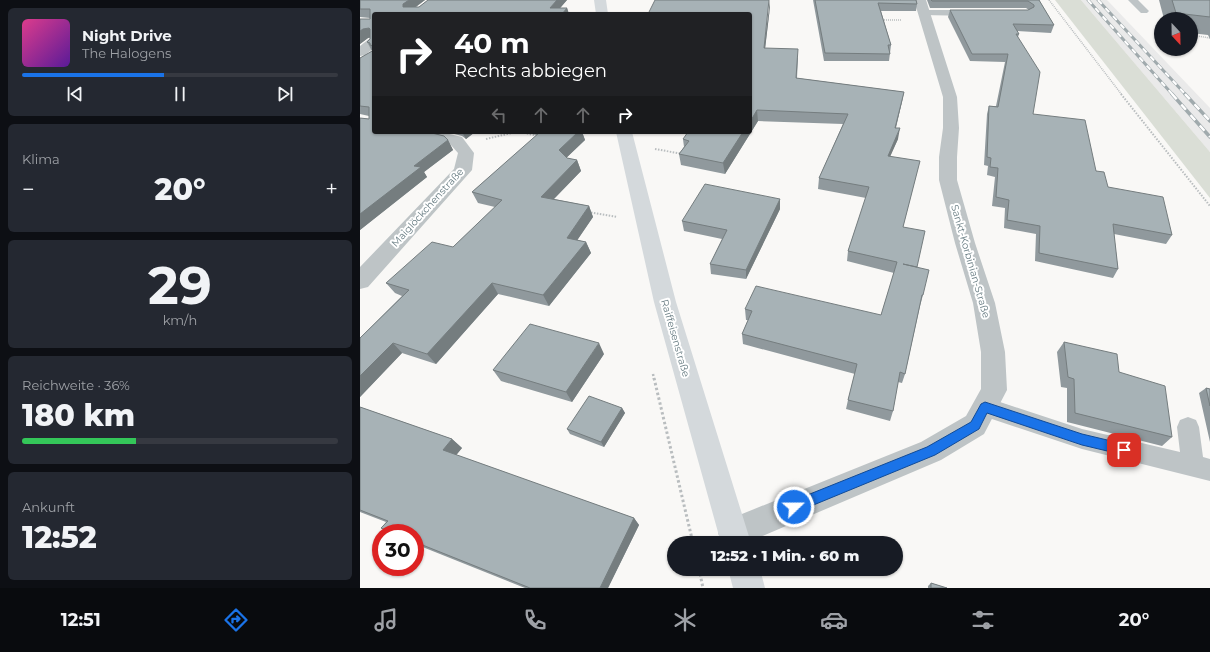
<!DOCTYPE html>
<html lang="de">
<meta charset="utf-8">
<style>
:root{--surface:#171b24;--page:#242831;--text:#f1f3f6;--muted:#9ea1a6;--line:#363941;--accent:#1a73e8}
body{margin:0;font-family:Montserrat,sans-serif;background:var(--page);color:var(--text);height:100vh;display:flex;flex-direction:column;font-size:15px;white-space:nowrap}
*{box-sizing:border-box;margin:0}
p{font-size:13px;color:var(--muted)}
.icon{flex:none;width:22px;height:22px;fill:none;stroke:currentColor;stroke-width:2;stroke-linecap:round;stroke-linejoin:round}
.map{position:relative;flex:1;overflow:hidden}
.sheet{display:flex;flex-direction:column;gap:8px;padding:8px;background:#0d0f14;width:360px}
.sheet>*{flex:none}
.top-card{position:absolute;left:12px;top:12px;width:380px;height:122px;border-radius:4px;box-shadow:0 1px 3px #0004;background:#202124;color:#fff;overflow:hidden}
.needle{width:26px;rotate:158deg}
.controls{position:absolute;left:794px;top:12px;display:grid;gap:8px}
.controls a{display:grid;place-items:center;width:44px;height:44px;border-radius:50%;background:var(--surface);box-shadow:0 1px 3px #0004;font-size:20px}
.speed{position:absolute;left:12px;top:524px;display:flex;gap:8px;font-size:20px;font-weight:700;text-align:center}
.speed>*{display:grid;place-content:center;width:52px;height:52px;border-radius:50%;background:var(--surface);box-shadow:0 1px 3px #0004;line-height:1}
.speed .limit{border:6px solid #d22;background:#fff;color:#111}
.pin{position:absolute;display:grid;place-items:center;width:34px;height:34px;color:#fff;margin:-17px;border-radius:8px;box-shadow:0 2px 6px #0006}
.me{position:absolute;width:44px;margin:-22px;rotate:68deg;stroke-linejoin:round;filter:drop-shadow(0 0 3px #0008)}
.turn{display:flex;align-items:center;gap:14px;height:84px;padding:0 16px;font-size:18px}
.turn .icon{width:52px;height:52px;stroke-width:2.5}
.turn b{display:block;font-size:28px;line-height:34px}
.lanes{display:flex;align-items:center;height:38px;padding:0 16px;background:#0003;justify-content:center;gap:20px;direction:ltr}
.lanes .off{opacity:.35}
.big{font-size:30px;font-weight:800;line-height:1.1}
.sheet .card{flex:1;display:flex;flex-direction:column;justify-content:center;gap:6px;min-width:0;padding:0 14px;border-radius:6px;background:var(--page)}
.sheet .dial{align-items:center;gap:0}
.dial b{font-size:52px;line-height:1}
.song{display:flex;align-items:center;gap:12px}
.cover{width:48px;height:48px;border-radius:6px;background:linear-gradient(135deg,hsl(330 70% 55%),hsl(270 70% 35%))}
.played{height:4px;border-radius:2px;background:linear-gradient(90deg,var(--accent) 45%,var(--line) 45%)}
.keys{display:flex;justify-content:space-around;direction:ltr}
.heat{display:flex;justify-content:space-between;align-items:center;font-size:22px;direction:ltr}
.charge{height:6px;border-radius:3px;background:linear-gradient(90deg,#34c759 36%,var(--line) 0)}
.trip{position:absolute;left:307px;top:536px;width:236px;height:40px;border-radius:20px;background:var(--surface);box-shadow:0 1px 3px #0004;font-weight:800;line-height:40px;text-align:center}
.menu{display:flex;height:64px;justify-content:space-around;align-items:center;background:#090b0e;color:var(--muted)}
.menu .icon{width:28px;height:28px}
.menu .on{color:var(--accent)}
.menu b{font-size:18px;color:var(--text)}
main{display:flex;flex:1;min-height:0}
.map>svg:first-child{display:block}
.built{fill:#eaeaea}
.green{fill:#daded6}
.lines{fill:none;stroke-linecap:round;stroke-linejoin:round}
.path-far3{stroke:#b9bdbf;stroke-width:1.5;stroke-dasharray:1 1;stroke-linecap:butt}
.path-far2{stroke:#b9bdbf;stroke-width:2;stroke-dasharray:1.5 1.5;stroke-linecap:butt}
.path-far1{stroke:#b9bdbf;stroke-width:2.5;stroke-dasharray:2 2;stroke-linecap:butt}
.path{stroke:#b9bdbf;stroke-width:3;stroke-dasharray:2.5 2.5;stroke-linecap:butt}
.lane{fill:#bec4c6;fill-rule:evenodd}
.street{fill:#bec4c6;fill-rule:evenodd}
.secondary{fill:#d4d9dc;fill-rule:evenodd}
.rail-far1-casing{stroke:#a0aaad;stroke-width:3}
.rail-casing{stroke:#a0aaad;stroke-width:3.5}
.rail-far1{stroke:#fff;stroke-width:2;stroke-dasharray:5.5;stroke-linecap:butt}
.rail{stroke:#fff;stroke-width:2.5;stroke-dasharray:7;stroke-linecap:butt}
.wall{fill:#90999d}
.shaded-wall{fill:#757d7f}
.building{fill:#a7b2b6;stroke:#757d7f}
.route{fill:#1a73e8;stroke:#114b97}
.labels{text-anchor:middle;stroke-width:4;stroke-linejoin:round;paint-order:stroke}
.street-label{font-size:10px;fill:#657a80;stroke:#fff}
</style>
<main>
<section class="sheet">
<div class="card">
<div class="song"><i class="cover"></i><div><b>Night Drive</b><p>The Halogens</p></div></div>
<div class="played"></div>
<div class="keys"><svg class="icon" aria-label="previous" viewBox="0 0 24 24"><path d="M18 5L8 12l10 7zM5 5v14"/></svg><svg class="icon" aria-label="pause" viewBox="0 0 24 24"><path d="M8 5v14M16 5v14"/></svg><svg class="icon" aria-label="next" viewBox="0 0 24 24"><path d="M6 5l10 7-10 7zM19 5v14"/></svg></div>
</div>
<div class="card"><p>Klima</p>
<div class="heat"><a>−</a><b class="big">20°</b><a>+</a></div>
</div>
<div class="card dial"><b>29</b><p>km/h</p></div>
<div class="card"><p>Reichweite · 36%</p><b class="big">180 km</b><div class="charge"></div></div>
<div class="card"><p>Ankunft</p><b class="big">12:52</b></div>
</section>
<div class="map">
<svg width="850" height="588" viewBox="0 0 850 588">
<rect width="100%" height="100%" fill="#f9f8f6"/>
<path class="built" d="M721,0h26l103,108v44z"/>
<path class="green" d="M695,0h26l129,152v46z"/>
<g class="lines">
<path class="path-far3" d="M689,0l73,95
M522,20h19
M831,35l19,3"/>
<path class="path-far2" d="M761,94l89,112
M161,132l17,4
M126,139l30,-7
M295,149l28,5
M228,212l29,5"/>
<path class="path-far1" d="M293,374l1,5"/>
<path class="path" d="M294,378l39,165
M339,569l4,19"/>
<path class="lane" d="M768,0h10l11,11 -2,2h-6z
M565,10h48l5,3 -5,3 -51,-1 -2,-2z
M625,397l97,32 98,23 -3,-25 3,-7 8,-3 8,3 3,7 4,30 7,2v22l-128,-32 -105,-35 -3,-7 3,-7z"/>
<path class="street" d="M554,0h12l31,97 2,31 -2,29v23l18,63 20,60 10,49 2,38 -23,44 -43,26 -195,83h-24l-4,-10 4,-11 199,-80 45,-26 15,-27v-37l-8,-49 -18,-60 -16,-63v-23l4,-29v-31z
M14,38v10l-9,7 -5,1v-10l9,-7z
M50,132h31l21,5 12,16 -2,17 -104,117 -8,2v-22l94,-98 4,-16 -8,-9 -38,-9z"/>
<path class="secondary" d="M234,0h12l2,14h-12z
M256,132h16l44,170 75,241h-30l-67,-241z
M368,569h32l5,19h-32z"/>
<g class="rail-far1-casing">
<path id="rail-far1" d="M728,0l85,95
M738,0l88,95"/>
</g>
<g class="rail-casing">
<path id="rail" d="M812,94l38,43
M825,94l25,27"/>
</g>
<use href="#rail-far1" class="rail-far1"/>
<use href="#rail" class="rail"/>
</g>
<path class="wall" d="M0,0h65l-9,7h3l9,-7h139l-7,8h7l2,6h-195v118h54l16,4 4,4 5,10 -29,22 3,5 -67,53v-112l9,1v-3l-9,-2v-56l12,-7 -5,-9 3,-3v-2l-2,1 -8,6v-25h10v-1l-10,-1z
M453,0h103l1,4 -1,7h-35l10,34 -2,16h-65z
M567,0h112l15,25 -3,8 -34,-2 2,3 -1,3 15,77 63,57 12,16 64,48 -6,9 -52,-10 4,35 -5,9 -78,-17 1,-27 -32,-6 1,-20 -13,-2 3,-29 -8,-2 1,-9 -4,-1 3,-51 2,-8h7l9,-44 -35,-1 -22,-44 2,-7h79l-3,-2h-96z
M799,0h51v39l-2,-4 -17,-2v-14h-27z
M410,7l-5,41 33,10 -1,20 107,14 -8,36 2,11 -8,17 27,16 -14,55 14,40 6,28 -3,11 -15,68 -3,9 -4,-1 -5,29 -3,10 -44,-12 2,-9 7,-26 -112,-30 -1,-10 6,-14h-2l-1,-11 136,6 13,-42 -47,-12 1,-10 18,-53 -48,-9 1,-11 24,-54 -85,-3 -33,53 -44,-9 -2,-11 5,-7 -1,-8 67,-7z
M87,132h28l-9,7 -4,-3z
M162,132h60l3,8 -19,18 11,2 4,11 -27,28 35,7 4,11 -16,23 9,2 5,11 -42,53 -51,-12 -62,70 -34,-11 -42,44v-59l42,-42 -7,-3 -9,-10 67,-36 42,-40 -17,-4 -6,-11 65,-57z
M420,199v10l-34,70 -35,-5 -1,-10 12,-25 -38,-8 -2,-10z
M704,342l55,30 53,65 -10,9 -95,-24v-34l-6,-1 -4,-35z
M244,354l-32,48 -71,-21 -8,-11z
M846,388l4,1v53l-11,-49z
M0,407l92,32 10,9 -6,7 178,63 5,7 -31,63h-83l-110,-44v-11h-25l-9,-5 5,-6 -26,-10z
M262,408l3,5 -21,34 -34,-13 -3,-5z
M571,583l16,5h-19v-2z"/>
<path class="shaded-wall" d="M49,0h16l-18,13 -4,-6v-3z
M197,0h10l-12,14 -5,-6z
M410,0v7l-6,51v-10z
M207,8l2,6h-7z
M9,28l5,9 -6,1 -8,6v-13l3,-2z
M544,92l-2,10 -9,36 2,-10z
M397,110l1,11 -33,53 -2,-11 20,-31h7v-10z
M540,128l-2,11 -12,27 2,-10z
M102,132h13l-9,7z
M218,132h4l3,8 -22,21 -4,-11z
M88,140l5,10 -29,22 3,5 -67,53v-16l54,-48z
M217,160l4,11 -35,36 -5,-10z
M420,199v10l-34,70v-9z
M229,206l4,11 -21,31 -5,-10z
M226,242l5,11 -42,53 -6,-11z
M132,283l6,11 -62,70 -9,-10z
M33,343l9,10 -42,44v-21z
M239,343l5,11 -32,48 -6,-10z
M262,408l3,5 -21,34 -3,-5z
M92,439l10,9 -9,11 -10,-9z
M274,518l5,7 -31,63h-8z"/>
<path class="building" d="M0,0h49l-6,4v3h16l9,-7h129l-7,8h17l-5,6h-188v32l-4,-1v-2l-3,-1 3,-3v-10l-1,-1 -6,1 -3,2v-12h10v-10h-10z
M295,0h114l-5,48 34,1 -2,29 108,14 -9,36h5l-12,28 32,5 -17,66 22,4 -8,36 -14,-3 26,6 -6,25h-1l-17,79 -5,-2 -7,39 -45,-11 9,-36 -115,-30 10,-23 -7,-2 11,-23 125,29 16,-53 -49,-11 21,-64 -50,-9 29,-64 -91,-4 -7,12v-108h-102z
M455,0h101l1,4 -39,-1 13,42h-3l2,9 -65,-1z
M571,0h108l15,25 -41,-1 6,10h-3l24,38 -7,42 52,6 11,51 8,1 4,15 55,10 9,38 -59,-11 5,45 -79,-16 1,-27 -33,-6 2,-20 -13,-3 2,-29 -8,-1 1,-9 -4,-1 2,-51 9,1 10,-53h-36l-22,-44h78l6,-3v-2l-6,-4h-96z
M812,0h38v17l-34,-4z
M14,50v82h54l16,4 4,4 -34,26 7,1 -61,47v-96l9,1v-12l-9,-1v-48z
M180,132h38l-19,18 8,8 10,2 -36,37 48,9 -22,32 19,4 -43,53 -51,-12 -65,71 -34,-11 -33,33v-38l49,-48 -23,-7 46,-41 21,5 49,-47 -30,-8z
M328,132h55l-20,31 -44,-9 10,-13 -6,-2z
M345,184l75,15 -34,71 -36,-6 17,-34 -45,-9z
M170,324l69,19 -33,49 -73,-22z
M704,342l53,12 2,18 46,14 7,51 -97,-24 -1,-34 -6,-2z
M846,388l4,1v17z
M229,396l33,12 -21,34 -34,-13z
M0,407l92,32 -9,11 191,68 -34,70h-70l-115,-46v-9h-22l-12,-5 7,-7 -28,-11z
M571,583l16,5h-16z"/>
<path class="route" d="M625,402l97,32 42,10 4,2 1,4 -1,3 -4,2 -42,-10 -95,-32 -8,16 -44,26 -141,58 -4,-2 -2,-4 2,-5 137,-55 44,-25 10,-18z"/>
<g class="labels">
<g class="street-label">
<text transform="translate(67 207) rotate(-48)" y="4">Maiglöckchenstraße</text>
<text transform="translate(611 261) rotate(74)" y="4">Sankt-Korbinian-Straße</text>
<text transform="translate(316 338) rotate(74)" y="4">Raiffeisenstraße</text>
</g>
</g>
</svg>
<div class="controls">
<a><svg class="needle" viewBox="-14 -14 28 28"><path d="M0-13l5 13h-10z" fill="#e53935"/><path d="M0 13l5-13h-10z" fill="#9ea1a6"/></svg></a>
</div>
<div class="speed"><div class="limit">30</div></div>
<div class="pin" style="left:764px;top:450px;background:#d93025"><svg class="icon" aria-label="arrive" viewBox="0 0 24 24"><path d="M6 21V4h12l-3 4 3 4H6"/></svg></div>
<svg class="me" style="left:434px;top:507px" viewBox="-20 -20 40 40"><circle r="17" fill="#1a73e8" stroke="#fff" stroke-width="3"/><path d="M0-11L8 9 0 5-8 9z" fill="#fff"/></svg>
<div class="trip">12:52 · 1 Min. · 60 m</div>
<div class="top-card">
<div class="turn"><svg class="icon" aria-label="right" viewBox="0 0 24 24"><path d="M7 20v-9h11M14 6l5 5-5 5"/></svg><div><b>40 m</b>Rechts abbiegen</div></div>
<div class="lanes"><svg class="icon off" aria-label="left" viewBox="0 0 24 24"><path d="M17 20v-9H6M10 6l-5 5 5 5"/></svg><svg class="icon off" aria-label="ahead" viewBox="0 0 24 24"><path d="M12 20V5M6 11l6-6 6 6"/></svg><svg class="icon off" aria-label="ahead" viewBox="0 0 24 24"><path d="M12 20V5M6 11l6-6 6 6"/></svg><svg class="icon" aria-label="right" viewBox="0 0 24 24"><path d="M7 20v-9h11M14 6l5 5-5 5"/></svg></div>
</div>
</div>
</main>
<nav class="menu">
<b>12:51</b>
<svg class="icon on" aria-label="directions" viewBox="0 0 24 24"><path d="M12 3l9 9-9 9-9-9zM9 14v-3h6M13 9l2 2-2 2"/></svg>
<svg class="icon" aria-label="music" viewBox="0 0 24 24"><path d="M9 18V5l10-2v13"/><circle cx="6" cy="18" r="3"/><circle cx="16" cy="16" r="3"/></svg>
<svg class="icon" aria-label="phone" viewBox="0 0 24 24"><path d="M5 4h4l2 5-3 2q2 4 5 5l2-3 5 2v4C11 20 4 13 5 4z"/></svg>
<svg class="icon" aria-label="climate" viewBox="0 0 24 24"><path d="M12 3v18M4 7l16 10M4 17L20 7"/></svg>
<svg class="icon" aria-label="car" viewBox="0 0 24 24"><path d="M5 17H2v-5l4-1 3-4h7l3 4 3 1v5h-3M9 17h6M6 11h13"/><circle cx="7" cy="17" r="2"/><circle cx="17" cy="17" r="2"/></svg>
<svg class="icon" aria-label="filters" viewBox="0 0 24 24"><path d="M4 7h16M4 17h16"/><circle cx="9" cy="7" r="2"/><circle cx="15" cy="17" r="2"/></svg>
<b>20°</b>
</nav>
